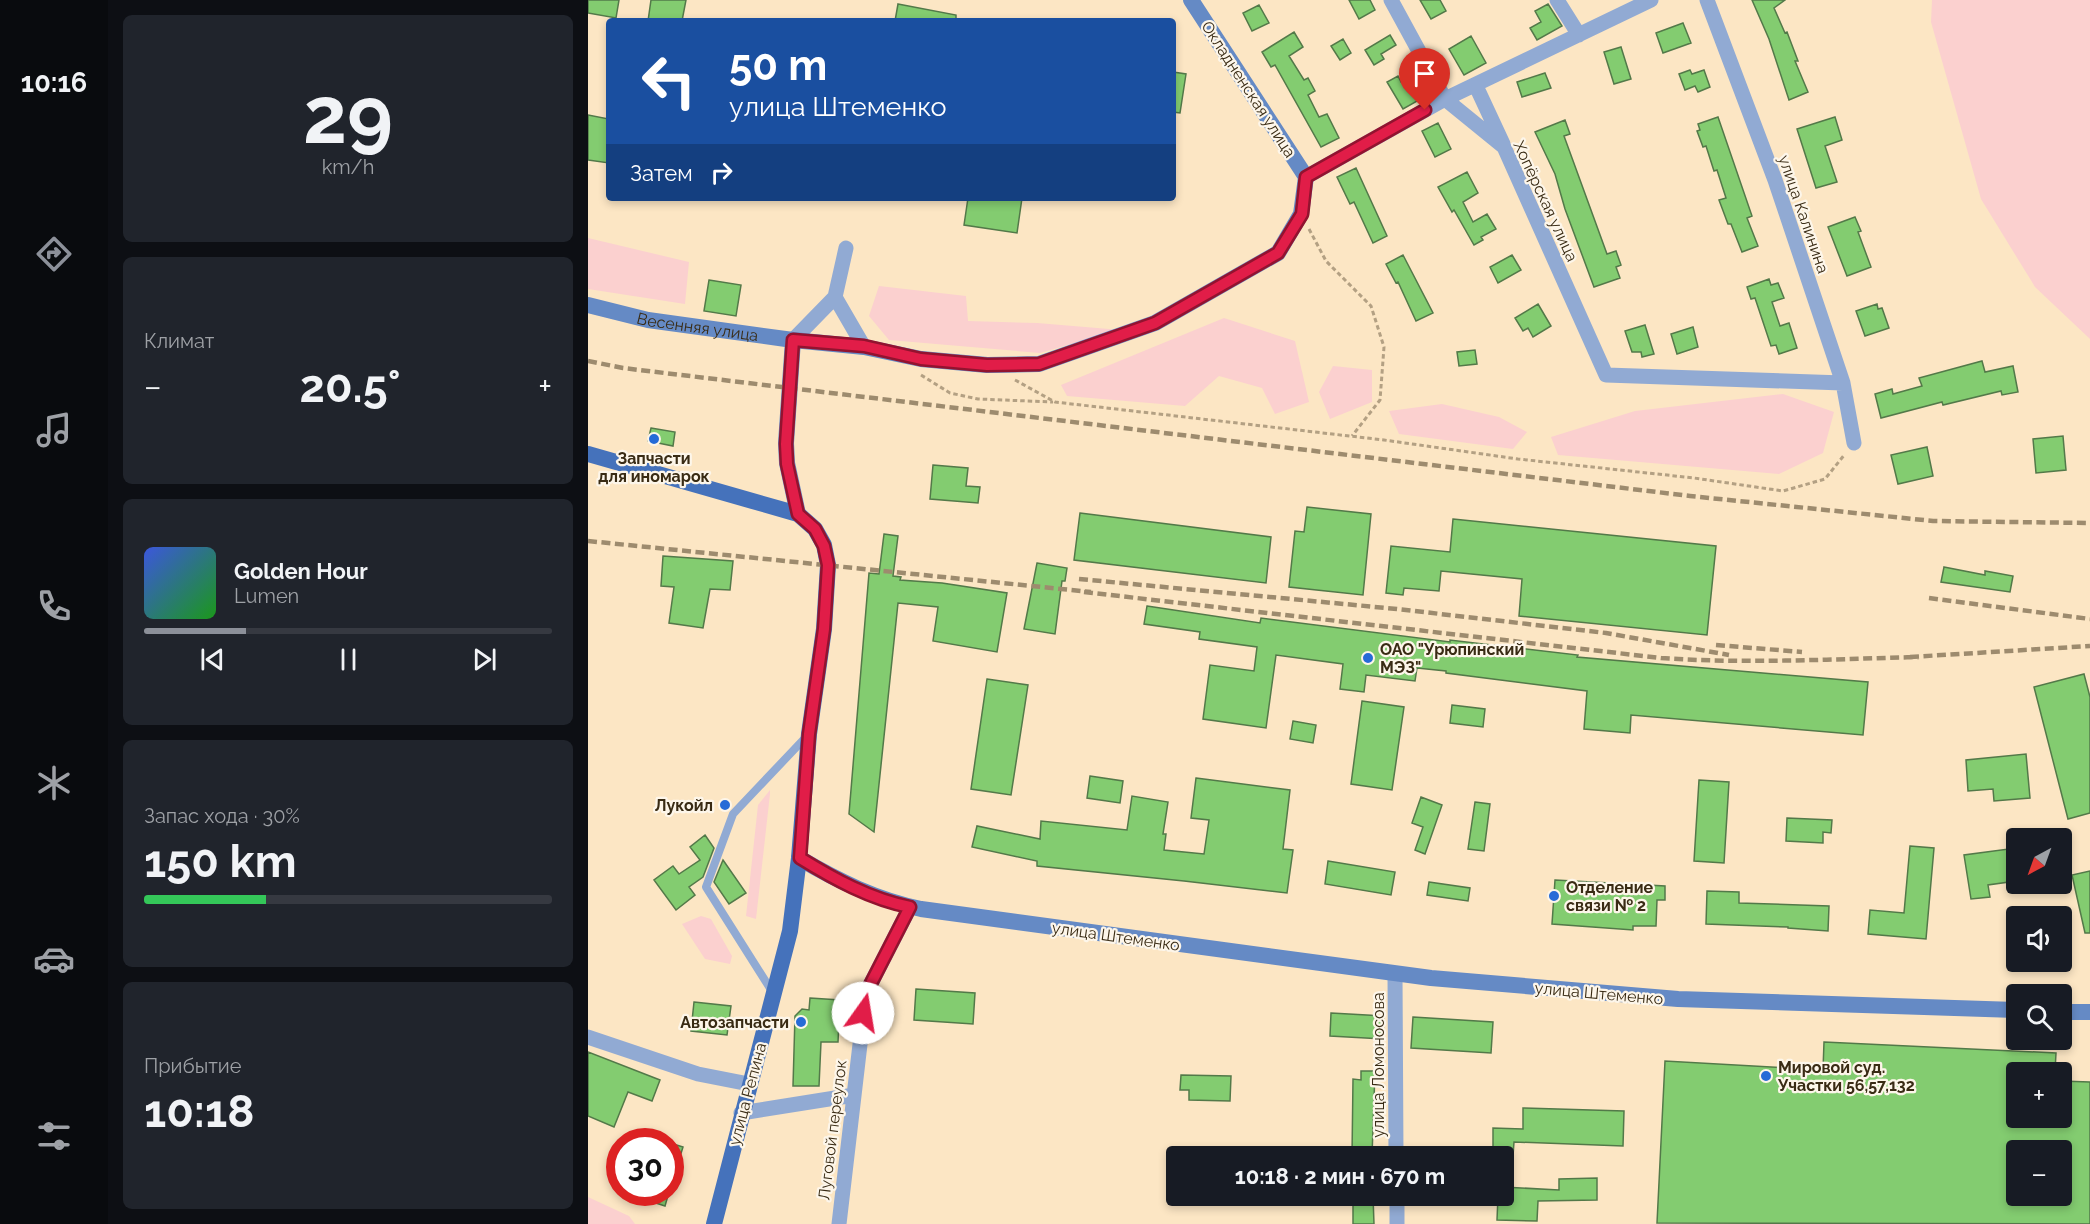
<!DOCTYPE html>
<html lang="ru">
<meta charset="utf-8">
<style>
:root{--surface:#171b24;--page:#20242c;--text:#f1f3f6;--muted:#9ea1a6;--line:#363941;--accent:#8c9099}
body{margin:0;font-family:Raleway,sans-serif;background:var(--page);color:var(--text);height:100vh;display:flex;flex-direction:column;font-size:22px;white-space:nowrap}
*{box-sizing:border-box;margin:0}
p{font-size:20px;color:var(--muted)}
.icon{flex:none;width:33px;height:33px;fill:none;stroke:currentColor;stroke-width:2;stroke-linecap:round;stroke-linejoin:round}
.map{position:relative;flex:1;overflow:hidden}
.side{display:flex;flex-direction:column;gap:15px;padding:15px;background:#0d0f14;width:480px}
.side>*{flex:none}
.banner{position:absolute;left:18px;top:18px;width:570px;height:183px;border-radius:6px;box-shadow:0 3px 9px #0003;background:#1a4fa0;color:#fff;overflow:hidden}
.needle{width:39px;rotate:221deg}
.fabs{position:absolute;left:1418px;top:828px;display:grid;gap:12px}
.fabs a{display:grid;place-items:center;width:66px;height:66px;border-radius:6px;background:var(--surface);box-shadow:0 3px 9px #0003;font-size:30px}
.speed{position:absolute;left:18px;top:1128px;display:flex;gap:12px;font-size:30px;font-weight:700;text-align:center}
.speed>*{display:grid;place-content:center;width:78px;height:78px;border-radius:50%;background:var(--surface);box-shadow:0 3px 9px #0003;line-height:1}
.speed .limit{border:9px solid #d22;background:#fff;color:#111}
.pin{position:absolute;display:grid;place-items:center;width:51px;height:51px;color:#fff;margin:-62px -26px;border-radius:50% 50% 50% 0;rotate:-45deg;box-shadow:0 0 6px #0007}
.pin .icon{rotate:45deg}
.me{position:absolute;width:66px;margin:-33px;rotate:13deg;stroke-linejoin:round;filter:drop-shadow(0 0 4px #0008)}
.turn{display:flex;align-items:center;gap:21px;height:126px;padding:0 24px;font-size:27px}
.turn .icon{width:78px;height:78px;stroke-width:2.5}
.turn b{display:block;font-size:42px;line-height:51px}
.then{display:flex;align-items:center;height:57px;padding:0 24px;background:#0003;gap:12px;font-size:22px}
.big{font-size:45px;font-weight:700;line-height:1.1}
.side .card{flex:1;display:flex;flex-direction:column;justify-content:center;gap:9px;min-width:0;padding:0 21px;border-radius:9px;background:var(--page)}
.side .dial{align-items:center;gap:0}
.dial b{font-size:78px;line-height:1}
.song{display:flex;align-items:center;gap:18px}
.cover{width:72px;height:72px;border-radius:9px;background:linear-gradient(135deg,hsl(230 70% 55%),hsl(120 70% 35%))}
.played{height:6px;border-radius:3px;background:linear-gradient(90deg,var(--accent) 25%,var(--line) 25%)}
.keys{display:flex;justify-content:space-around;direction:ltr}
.heat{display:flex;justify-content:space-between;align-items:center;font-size:33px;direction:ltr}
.charge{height:9px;border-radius:4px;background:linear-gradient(90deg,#34c759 30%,var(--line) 0)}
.trip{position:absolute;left:578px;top:1146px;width:348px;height:60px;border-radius:6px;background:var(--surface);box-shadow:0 3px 9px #0003;font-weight:700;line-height:60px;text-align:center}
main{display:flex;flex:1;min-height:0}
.tab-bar{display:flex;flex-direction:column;width:108px;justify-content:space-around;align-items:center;background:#090b0e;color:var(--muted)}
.tab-bar .icon{width:42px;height:42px}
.tab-bar .selected{color:var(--accent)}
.tab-bar b{font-size:27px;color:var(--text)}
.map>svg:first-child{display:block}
.green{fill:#fbd0cf}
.building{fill:#83cc70;stroke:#537949;stroke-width:1.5;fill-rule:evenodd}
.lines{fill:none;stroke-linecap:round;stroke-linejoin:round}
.path{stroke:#b3a083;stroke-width:3;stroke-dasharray:4.5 3;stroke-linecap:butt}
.service{stroke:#91aad3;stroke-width:8}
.minor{stroke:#91aad3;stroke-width:15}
.secondary{stroke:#658ac5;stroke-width:16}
.primary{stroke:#4572bb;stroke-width:16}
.rail{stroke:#9d8b6e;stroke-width:4.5;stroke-dasharray:9 4.5;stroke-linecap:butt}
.route-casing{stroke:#92132f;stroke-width:15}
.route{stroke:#e11d48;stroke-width:10}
.poi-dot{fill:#266bd7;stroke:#fdf6ea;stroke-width:2}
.labels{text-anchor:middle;stroke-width:4.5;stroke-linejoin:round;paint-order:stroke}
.street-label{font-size:16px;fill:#392b14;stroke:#fdf6ea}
.poi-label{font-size:16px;font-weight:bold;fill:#392b14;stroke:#fdf6ea;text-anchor:start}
</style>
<main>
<nav class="tab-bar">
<b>10:16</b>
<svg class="icon selected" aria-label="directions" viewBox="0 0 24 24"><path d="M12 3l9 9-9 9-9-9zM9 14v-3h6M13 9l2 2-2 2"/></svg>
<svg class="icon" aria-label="music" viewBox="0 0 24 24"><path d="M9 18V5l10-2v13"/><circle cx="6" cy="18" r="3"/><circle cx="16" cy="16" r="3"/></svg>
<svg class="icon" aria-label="phone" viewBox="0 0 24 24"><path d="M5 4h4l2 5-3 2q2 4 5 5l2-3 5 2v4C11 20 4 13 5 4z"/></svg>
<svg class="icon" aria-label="climate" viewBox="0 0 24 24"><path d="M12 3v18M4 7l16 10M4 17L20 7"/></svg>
<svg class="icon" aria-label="car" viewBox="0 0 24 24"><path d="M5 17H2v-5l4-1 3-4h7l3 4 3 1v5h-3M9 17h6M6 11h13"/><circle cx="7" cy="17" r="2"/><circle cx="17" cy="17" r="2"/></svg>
<svg class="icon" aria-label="filters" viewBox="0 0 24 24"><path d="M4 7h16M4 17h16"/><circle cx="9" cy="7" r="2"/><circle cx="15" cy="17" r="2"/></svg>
</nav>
<section class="side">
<div class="card dial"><b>29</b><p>km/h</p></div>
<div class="card"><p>Климат</p>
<div class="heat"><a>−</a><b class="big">20.5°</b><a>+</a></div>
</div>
<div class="card">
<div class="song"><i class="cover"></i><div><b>Golden Hour</b><p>Lumen</p></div></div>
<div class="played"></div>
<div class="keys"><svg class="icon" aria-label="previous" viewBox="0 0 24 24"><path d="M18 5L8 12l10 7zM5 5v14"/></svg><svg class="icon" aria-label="pause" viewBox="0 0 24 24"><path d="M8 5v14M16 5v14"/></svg><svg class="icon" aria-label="next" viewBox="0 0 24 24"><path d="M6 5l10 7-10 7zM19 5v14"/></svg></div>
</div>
<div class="card"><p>Запас хода · 30%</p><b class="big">150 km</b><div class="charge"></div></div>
<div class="card"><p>Прибытие</p><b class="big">10:18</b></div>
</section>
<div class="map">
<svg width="1502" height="1224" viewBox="0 0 1502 1224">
<rect width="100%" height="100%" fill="#fce6c4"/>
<path class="green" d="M1344,0h158v339l-55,-52 -54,-88 -50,-177z
M0,238l101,24 -4,42 -97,-15z
M291,286l87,10 2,25 69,2 84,7 -81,23 -151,-13 -20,-24z
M636,318l71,23 14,61 -34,12 -13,-26 -43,-12 -34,30 -118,-10 -6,-11z
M745,366l39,4v32l-42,17 -11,-27z
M1195,394l51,18 -11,41 -44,21 -221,-19 -7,-18 84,-26z
M854,404l57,13 28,15 -14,17 -114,-15 -10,-23z
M182,790v4l-14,125 -10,-3 12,-111z
M113,916l10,3 21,37 -2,8 -25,-5 -23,-35z
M0,1197l41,19 6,8h-47z"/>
<path class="building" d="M0,0h31l-3,18 -28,-5z
M63,0h35l-4,21h-34z
M761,0h21l5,10 -16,9z
M832,0h20l6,11 -15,8z
M1164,0h33l-11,8 11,25 2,-1 11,29h-3l13,31 -19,8 -20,-61z
M310,4l58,11v6h-61z
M960,4l14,22 -25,14 -7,-12 11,-6 -6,-11z
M671,5l10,18 -17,8 -9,-18z
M1095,23l8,20 -28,10 -7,-20z
M706,32l9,15 -14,9 15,24 4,-2 7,13 -7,4 11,22 8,-3 12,24 -18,9 -46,-82 -4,2 -9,-15z
M802,35l6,10 -15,9 3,5 -10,6 -9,-15z
M883,36l15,27 -22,12 -15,-26z
M755,39l8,14 -11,7 -9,-14z
M1033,47l10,32 -17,5 -10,-32z
M1102,70l2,4 12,-4 6,17 -12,5 -3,-6 -10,4 -6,-16z
M585,72l13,2 -6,39 -7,-1z
M957,73l6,15 -29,9 -5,-15z
M826,75l12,21 -23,13 -16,-27 11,-6 3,6z
M0,115l21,4v44l-21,-3z
M1130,117l34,99 -5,2 11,28 -16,6 -11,-28h-3l-9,-24 7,-2 -9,-28 -3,1 -8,-25 -3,1 -6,-16 3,-1 -2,-6z
M1247,117l7,23 -17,6 12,36 -21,6 -19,-59z
M977,120l5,14 -6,2 43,118 9,-3 5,14 -5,2 4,11 -26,9 -29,-78 -10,-35 -20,-42z
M850,123l13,26 -16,8 -13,-26z
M768,168l31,68 -14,7 -19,-41 -4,2 -13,-27z
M879,172l11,21 -15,9 10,20 14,-8 9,15 -15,8 2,3 -9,5 -20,-35 -2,2 -14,-25z
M380,198h54l-5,35 -53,-8z
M1267,217l6,14 -3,1 13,35 -24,9 -19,-49z
M815,255l30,58 -17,8 -18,-39 -2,1 -10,-19z
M924,255l9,15 -23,13 -8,-16z
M1181,279l2,6 7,-2 6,15 -12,4 8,24 9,-3 8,25 -18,6 -3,-9 -5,1 -16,-48 -4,1 -4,-12z
M121,280l32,5 -5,31 -32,-5z
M950,304l13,22 -18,11 -5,-9 -5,3 -8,-13z
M1289,304l1,5 4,-1 7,20 -24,8 -9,-25z
M1057,325l9,29 -12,3 -1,-5h-9l-7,-21z
M1105,327l5,20 -21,7 -6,-20z
M887,350l2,14 -18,2 -2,-14z
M1394,361l3,11 28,-6 5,26 -16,3 -1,-4 -58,14 -1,-3 -61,16 -6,-24 17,-5 1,5 29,-8 -3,-8z
M63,428l24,4 -2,14 -25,-5z
M1475,436l3,34 -30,3 -3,-34z
M1339,447l6,29 -35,8 -7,-29z
M345,465l35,3 -2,18 14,1 -2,16 -48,-4z
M719,507l64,7 -8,81 -74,-8 6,-56 9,1z
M492,513l191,24 -5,46 -192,-23z
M865,519l263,27 -9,89 -188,-19 3,-37 -81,-8 -2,20 -35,-3 -1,7 -17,-2 5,-47 59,6z
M296,534l14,2 -5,40 8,1 -1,3 42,3 65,10 -10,59 -64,-11 5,-34 -40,-4 -24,229 -25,-18 20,-241 10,1z
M75,556l70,5 -3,29 -20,-1 -7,39 -34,-5 5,-36 -13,-1z
M449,563l30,5 -2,13h-3l-7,53 -31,-5z
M1356,567l41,8v-4l28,5 -3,16 -69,-10z
M559,606l113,17 1,-5 189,24v-2l128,15 -1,2 291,25 -5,53 -232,-20 -1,18 -46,-4 3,-38 -141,-18v-2l-29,-3 -2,13 -49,-6 -2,17 -24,-3 3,-25 -67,-9 -10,73 -63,-9 7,-54 44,6 3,-24 -58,-8 1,-7 -56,-8z
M1496,674l6,23v116l-22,6 -34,-132z
M399,679l41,6 -17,110 -40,-6z
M774,701l42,6 -12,83 -41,-6z
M864,705l33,4 -2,18 -33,-4z
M705,721l23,4 -3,18 -23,-4z
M1438,754l4,44 -36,3 -1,-12 -25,2 -2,-31z
M502,776l33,5 -3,22 -33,-5z
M608,778l94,12 -7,59 10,1 -6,43 -103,-12 -147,-15v-5l-65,-14 5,-21 63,13 1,-18 86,9 5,-34 36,6 -5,32h3l-2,16 40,4 5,-34 -18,-2z
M1111,780l30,2 -5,81 -30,-2z
M833,797l21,8 -17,49 -10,-4 8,-23 -11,-4z
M887,802l15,2 -6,47 -16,-2z
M1199,818l45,2 -1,13 -8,-1v11l-37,-2z
M117,835l9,13 -11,29 -14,10 6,8 -19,15 -22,-30 19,-14 6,8 21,-14 -10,-13z
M1322,846l24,2 -8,91 -58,-5 2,-24 34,3z
M1428,848v33l-28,4 2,12 -19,2 -7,-44z
M135,860l23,33 -17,11 -15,-22z
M740,861l67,11 -4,23 -66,-11z
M1502,871v62h-5l-13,-58z
M967,880l110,6v14h-8l-1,26h-23v4l-81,-6z
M841,882l41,6 -2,13 -41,-6z
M1119,891l32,1v11l90,3 -1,25 -40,-3v-1l-82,-3z
M328,989l59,4 -2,31 -59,-4z
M222,998l30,2 -2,42h-17l-2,44h-26l2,-70 7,-7 7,1z
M106,1002l37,4 -4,29 -36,-4z
M743,1013l53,3 -1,23 -53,-3z
M825,1017l80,5 -2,31 -80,-5z
M1236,1042l232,11 -1,19h-39v46h45v-37l29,1v142l-433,-1 8,-162 158,9zM1428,1150h45v46h-45z
M0,1052l72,28 -8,21 -24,-9 -14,35 -26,-11z
M773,1071h14l-3,85h-20l1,-77 8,1z
M593,1075l50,1 -1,25 -41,-1v-10h-9z
M935,1108l101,3 -1,35 -109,-4 -1,14h-20v-28l30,1z
M82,1143l13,4 -10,32h-3z
M1009,1178v22l-59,1 -1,20 -40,-1 1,-24h5v-9l56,3v-11z
M43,1192h38l-4,14 -34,-11z
M765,1196h20l1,28h-21z"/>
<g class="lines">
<path class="path" d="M721,229l17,32 45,45 13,41 -4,53 -28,36
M333,375l29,18 28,6 75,3
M427,380l40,22 329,38 134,19 176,19 89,13 42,-12 20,-25"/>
<path class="service" d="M185,993l-67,-106 27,-73 73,-77"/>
<path class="minor" d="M803,0l54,99 59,48 102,228 237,8
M969,0l22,35
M1119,0l68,180 68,203 11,60
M888,86l27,58
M718,177l139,-78 206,-99
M247,297l29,50
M205,340l42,-43 11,-49
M807,974l1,182
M0,1037l110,37 51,10
M153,1113l113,-18
M809,1196v28
M251,1224l27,-231 44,-86"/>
<g class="secondary">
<path id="s1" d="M0,305l60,15 145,20 71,7 57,12 66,6 52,-1 116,-41 123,-70 23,-39 5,-37 -115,-177"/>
<path d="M205,340l-7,103 1,20 11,51"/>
<path d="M211,858c39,23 78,42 122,51l510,69 247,21 338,11"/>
<path d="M1473,1012h29"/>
</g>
<path class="primary" d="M0,454l210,60 17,15 9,16 4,20 -4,64 -15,105 -10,124 -9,73 -76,293"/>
<path class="rail" d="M0,361l35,7 1067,128 243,25 157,2
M0,541l503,51
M491,579l318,30 209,24 123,22
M496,592l577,66c86,6 172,1 258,-1
M1341,598l161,21
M1128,645l86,7
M1322,657l180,-11"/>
</g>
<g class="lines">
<g class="route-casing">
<path id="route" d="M275,1013l3,-20 44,-86c-40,-8 -76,-28 -110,-49l9,-124 15,-105 4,-64 -4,-19 -9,-17 -17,-15 -11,-50 -1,-20 7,-104 71,6 57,13 66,6 52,-1 116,-41 123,-70 24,-39 4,-37 119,-67"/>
</g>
<use href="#route" class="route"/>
</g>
<g class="poi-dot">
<circle cx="66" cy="439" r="6"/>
<circle cx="780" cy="658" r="6"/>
<circle cx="137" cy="805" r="6"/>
<circle cx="966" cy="896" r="6"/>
<circle cx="213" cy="1022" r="6"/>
<circle cx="1178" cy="1076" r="6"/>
</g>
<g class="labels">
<g class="street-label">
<text transform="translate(661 89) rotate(57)" y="6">Окладненская улица</text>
<text transform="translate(958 201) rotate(65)" y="6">Хопёрская улица</text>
<text transform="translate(1216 214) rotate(71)" y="6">улица Калинина</text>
<text dy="6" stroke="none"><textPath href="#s1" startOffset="112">Весенняя улица</textPath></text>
<text transform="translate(528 936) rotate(8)" y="6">улица Штеменко</text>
<text transform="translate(1011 993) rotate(5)" y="6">улица Штеменко</text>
<text transform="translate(790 1065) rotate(-90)" y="6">улица Ломоносова</text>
<text transform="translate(159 1094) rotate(-75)" y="6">улица Репина</text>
<text transform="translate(244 1130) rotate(-83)" y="6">Луговой переулок</text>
</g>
<g class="poi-label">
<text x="66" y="464" text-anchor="middle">Запчасти<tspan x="66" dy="18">для иномарок</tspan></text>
<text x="792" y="655">ОАО "Урюпинский<tspan x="792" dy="18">МЭЗ"</tspan></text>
<text x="125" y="811" text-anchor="end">Лукойл</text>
<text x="978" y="893">Отделение<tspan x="978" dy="18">связи № 2</tspan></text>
<text x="201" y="1028" text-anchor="end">Автозапчасти</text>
<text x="1190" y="1073">Мировой суд.<tspan x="1190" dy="18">Участки 56,57,132</tspan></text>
</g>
</g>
</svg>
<div class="fabs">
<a><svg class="needle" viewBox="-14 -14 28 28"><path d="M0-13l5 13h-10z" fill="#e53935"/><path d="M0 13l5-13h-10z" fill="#9ea1a6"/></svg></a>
<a><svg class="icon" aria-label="sound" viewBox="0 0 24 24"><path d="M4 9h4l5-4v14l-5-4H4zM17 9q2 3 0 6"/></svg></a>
<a><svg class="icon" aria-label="search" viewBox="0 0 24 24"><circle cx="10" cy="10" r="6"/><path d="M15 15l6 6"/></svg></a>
<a>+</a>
<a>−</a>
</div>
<div class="speed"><div class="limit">30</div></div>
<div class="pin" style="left:837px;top:110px;background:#d93025"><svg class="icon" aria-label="arrive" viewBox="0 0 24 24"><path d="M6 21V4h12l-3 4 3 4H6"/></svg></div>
<svg class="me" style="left:275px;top:1013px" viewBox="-20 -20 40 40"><circle r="19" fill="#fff"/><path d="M0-13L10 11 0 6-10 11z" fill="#e11d48"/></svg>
<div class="trip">10:18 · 2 мин · 670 m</div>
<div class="banner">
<div class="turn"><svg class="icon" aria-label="left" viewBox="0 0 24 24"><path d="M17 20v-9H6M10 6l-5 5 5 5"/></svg><div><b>50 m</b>улица Штеменко</div></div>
<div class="then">Затем<svg class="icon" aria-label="right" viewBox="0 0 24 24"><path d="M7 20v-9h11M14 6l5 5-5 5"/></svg></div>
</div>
</div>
</main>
